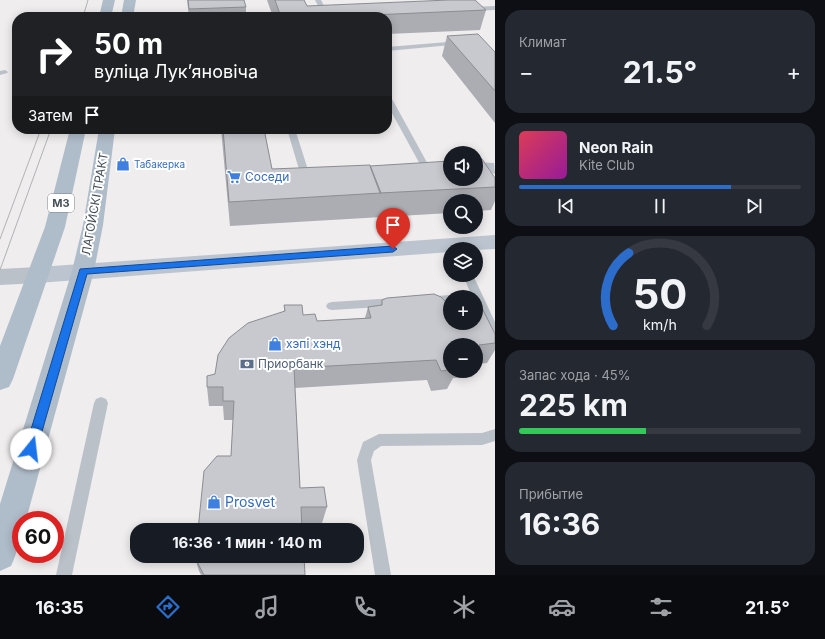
<!DOCTYPE html>
<html lang="ru">
<meta charset="utf-8">
<style>
:root{--surface:#171b24;--page:#242831;--text:#f1f3f6;--muted:#9ea1a6;--line:#363941;--accent:#2c6dcb}
body{margin:0;font-family:Inter,sans-serif;background:var(--page);color:var(--text);height:100vh;display:flex;flex-direction:column;font-size:15px;white-space:nowrap}
*{box-sizing:border-box;margin:0}
p{font-size:13px;color:var(--muted)}
.icon{flex:none;width:22px;height:22px;fill:none;stroke:currentColor;stroke-width:2;stroke-linecap:round;stroke-linejoin:round}
.map{position:relative;flex:1;overflow:hidden}
.details{display:flex;flex-direction:column;gap:10px;padding:10px;background:#0d0f14;width:330px}
.details>*{flex:none}
.guide{position:absolute;left:12px;top:12px;width:380px;height:122px;border-radius:16px;box-shadow:0 2px 10px #0003;background:#202124;color:#fff;overflow:hidden}
.fabs{position:absolute;left:443px;top:146px;display:grid;gap:8px}
.fabs a{display:grid;place-items:center;width:40px;height:40px;border-radius:50%;background:var(--surface);box-shadow:0 2px 10px #0003;font-size:20px}
.speed{position:absolute;left:12px;top:511px;display:flex;gap:8px;font-size:20px;font-weight:700;text-align:center}
.speed>*{display:grid;place-content:center;width:52px;height:52px;border-radius:50%;background:var(--surface);box-shadow:0 2px 10px #0003;line-height:1}
.speed .limit{border:6px solid #d22;background:#fff;color:#111}
.pin{position:absolute;display:grid;place-items:center;width:34px;height:34px;color:#fff;margin:-41px -17px;border-radius:50% 50% 50% 0;rotate:-45deg;box-shadow:0 0 4px #0007}
.pin .icon{rotate:45deg}
.me{position:absolute;width:44px;margin:-22px;rotate:16deg;stroke-linejoin:round;filter:drop-shadow(0 0 3px #0008)}
.turn{display:flex;align-items:center;gap:14px;height:84px;padding:0 16px;font-size:18px}
.turn .icon{width:52px;height:52px;stroke-width:2.5}
.turn b{display:block;font-size:28px;line-height:34px}
.then{display:flex;align-items:center;height:38px;padding:0 16px;background:#0003;gap:8px;font-size:15px}
.big{font-size:30px;font-weight:700;line-height:1.1}
.details .card{flex:1;display:flex;flex-direction:column;justify-content:center;gap:6px;min-width:0;padding:0 14px;border-radius:16px;background:var(--page)}
.details .dial{align-items:center;gap:0}
.dial svg{height:104px;overflow:visible;fill:none;stroke:var(--line);stroke-width:7;stroke-linecap:round;text-anchor:middle}
.dial text{fill:var(--text);stroke:none}
.song{display:flex;align-items:center;gap:12px}
.cover{width:48px;height:48px;border-radius:6px;background:linear-gradient(135deg,hsl(350 70% 55%),hsl(300 70% 35%))}
.played{height:4px;border-radius:2px;background:linear-gradient(90deg,var(--accent) 75%,var(--line) 75%)}
.keys{display:flex;justify-content:space-around;direction:ltr}
.heat{display:flex;justify-content:space-between;align-items:center;font-size:22px;direction:ltr}
.charge{height:6px;border-radius:3px;background:linear-gradient(90deg,#34c759 45%,var(--line) 0)}
.trip{position:absolute;left:130px;top:523px;width:234px;height:40px;border-radius:16px;background:var(--surface);box-shadow:0 2px 10px #0003;font-weight:700;line-height:40px;text-align:center}
.tab-bar{display:flex;height:64px;justify-content:space-around;align-items:center;background:#090b0e;color:var(--muted)}
.tab-bar .icon{width:28px;height:28px}
.tab-bar .current{color:var(--accent)}
.tab-bar b{font-size:18px;color:var(--text)}
main{display:flex;flex:1;min-height:0}
.map>svg:first-child{display:block}
.lines{fill:none;stroke-linecap:round;stroke-linejoin:round}
.service{fill:#bac1c8;fill-rule:evenodd}
.tertiary{fill:#bac1c8;fill-rule:evenodd}
.secondary{fill:#bcc5cf;fill-rule:evenodd}
.primary{fill:#afbcc9;fill-rule:evenodd}
.tram{stroke:#b0b2b7;stroke-width:1}
.wall{fill:#abadb2}
.building{fill:#c7c9cf;stroke:#8b8d91}
.route{fill:#1a73e8;stroke:#114b97}
.labels{text-anchor:middle;stroke-width:4;stroke-linejoin:round;paint-order:stroke}
.far-shop-label{font-size:10px;fill:#366cbe;stroke:#fff;text-anchor:start}
.shield{fill:#fff;stroke:#7e848a;stroke-width:1}
.shield-label{font-size:11px;font-weight:bold;fill:#475058}
.shop-label{font-size:12px;fill:#366cbe;stroke:#fff;text-anchor:start}
.street-label{font-size:12px;fill:#475058;stroke:#fff}
.service-label{font-size:12px;fill:#4e5e75;stroke:#fff;text-anchor:start}
.near-shop-label{font-size:14px;fill:#366cbe;stroke:#fff;text-anchor:start}
</style>
<main>
<div class="map">
<svg width="495" height="575" viewBox="0 0 495 575">
<rect width="100%" height="100%" fill="#efeded"/>
<g class="lines">
<path class="service" d="M315,0h6l9,17h-6z
M495,6v4l-25,1 -3,-2 3,-2z
M460,41l2,1v2l-75,7v-4z
M5,70l3,2 -1,1 -7,2v-4z
M387,95l4,2 39,71 -1,2 -3,1 -4,-3 -35,-64z
M287,129h8l14,44 5,1 1,2 -1,2 -9,1 -4,-3z
M476,162l18,1 1,11 -3,-1 -4,-5h-12z
M463,275h10l22,47v18l-4,-2 -2,-3 -13,-30v-8h-4z
M450,295l5,2h-5v6l-21,1 -4,-1 -2,-3 2,-3z
M395,298l4,1 2,3 -2,3 -4,1 -63,4 -4,-1 -2,-3 2,-3 4,-1z
M101,397l5,2 2,4 -36,172h-16l38,-172 2,-4z
M495,429v12l-13,4 -101,1 -7,5 -3,9 20,115h-16l-18,-115 6,-18 16,-8 103,-1z"/>
<path class="tertiary" d="M38,267l8,2 3,6 -3,6 -8,2 -38,2v-16z"/>
<path class="secondary" d="M495,235v14l-19,1v-1h-26v3l-412,31 -8,-2 -3,-6 3,-6 8,-2z"/>
<path class="primary" d="M103,0h12l-4,17h-12z
M124,0h12l-3,17h-12z
M70,129h16l-21,98 -52,152 -4,8 -9,3v-44l45,-119z
M99,129h16l-12,96 -9,46 -68,249h-5c0,17 -3,31 -10,46l-11,5v-67l72,-233 11,-46z"/>
<path class="tram" d="M83,17l5,-17
M0,239l41,-110
M0,270l51,-141"/>
</g>
<path class="wall" d="M187,0l59,7v8l-35,2h-22z
M267,0h37l3,6 179,4 -6,20 -93,4v-17h-114z
M447,36l48,16v71l-53,-67z
M221,129h43l8,40 98,-3 125,12v23l-4,9 -15,1v-10h-26v12l-220,13z
M382,300l64,2 49,32v16l-8,13 -8,1 -3,5v-24h-26v26h25l-3,6 -19,1 -6,11 -16,2 -4,-11 -132,8 5,100 27,19 -5,16h-20l-71,-67 2,-36h-9l-1,-14h-14l-2,-19 8,-13 69,-63v-6l19,10 14,6 48,-3 3,-11 12,-1z
M195,558l110,17h-104l-2,-4z"/>
<path class="building" d="M188,0h56l2,7 -57,2z
M275,0h29l3,6 142,-6h26l11,10 -160,7h-45z
M478,34l17,18v39l-48,-55z
M223,129h41l8,40 98,-4 11,28 -152,9z
M476,159h6l13,19v9l-115,6 -10,-27 80,-5v18h26z
M434,294l7,3 5,5h4v21h26v-23h2l17,34v9l-16,2 4,11 -7,1v-12h-26v25l-9,1 -5,-11 -142,8 6,120 24,-1 3,20h-26l1,23h-104l6,-59 13,-15h14l3,-55h-11v-14h-16v-11l8,-2 3,-19 11,-17 19,-15 37,-12 -1,-6h18l1,10 12,-1 2,7 54,-3 -3,-11 14,-2v-5l5,-2z
M196,556h108l1,19h-101l-9,-17z"/>
<path class="route" d="M393,246l4,3 -4,3 -306,22 -50,175 -2,4 -4,1 -4,-1 -2,-4 55,-180z"/>
<defs>
<g id="shop-bare" transform="scale(1.08)"><path d="M-5-2.5h2.3a2.7 3.5 0 0 1 5.4 0H5L5.5 6h-11ZM-1.5-2.5h3a1.5 2.3 0 0 0-3 0Z" fill="#3f7fe0" stroke="#fff" stroke-width="2.5" paint-order="stroke"/></g>
<g id="supermarket-bare" transform="scale(1.08)"><path d="M-6-5.5h2.5l.6 2H6L4.5 2H-2.5L-4.4-4H-6ZM-1.5 3.2a1.3 1.3 0 1 0 .1 0ZM3 3.2a1.3 1.3 0 1 0 .1 0Z" fill="#3f7fe0" stroke="#fff" stroke-width="2.5" paint-order="stroke"/></g>
<g id="bank-bare" transform="scale(1.08)"><path d="M-6-4H6V4H-6ZM0-2.3a2.3 2.3 0 1 0 0 4.6a2.3 2.3 0 1 0 0-4.6Z" fill="#5c6f8a" stroke="#fff" stroke-width="2.5" paint-order="stroke"/></g>
</defs>
<g fill-rule="evenodd">
<use href="#shop-bare" x="123" y="164"/>
<use href="#supermarket-bare" x="234" y="177"/>
<use href="#shop-bare" x="275" y="344"/>
<use href="#bank-bare" x="247" y="364"/>
<use href="#shop-bare" x="214" y="502"/>
</g>
<g class="labels">
<g class="far-shop-label">
<text x="134" y="168">Табакерка</text>
</g>
<rect class="shield" x="48" y="194" width="26" height="18" rx="3"/>
<g class="shield-label">
<text x="61" y="207">М3</text>
</g>
<g class="shop-label">
<text x="245" y="181">Соседи</text>
<text x="286" y="348">хэпі хэнд</text>
</g>
<g class="street-label">
<text transform="translate(95 204) rotate(-80)" y="4">ЛАГОЙСКІ ТРАКТ</text>
</g>
<g class="service-label">
<text x="258" y="368">Приорбанк</text>
</g>
<g class="near-shop-label">
<text x="225" y="507">Prosvet</text>
</g>
</g>
</svg>
<div class="fabs">
<a><svg class="icon" aria-label="sound" viewBox="0 0 24 24"><path d="M4 9h4l5-4v14l-5-4H4zM17 9q2 3 0 6"/></svg></a>
<a><svg class="icon" aria-label="search" viewBox="0 0 24 24"><circle cx="10" cy="10" r="6"/><path d="M15 15l6 6"/></svg></a>
<a><svg class="icon" aria-label="layers" viewBox="0 0 24 24"><path d="M12 4l9 5-9 5-9-5zM3 14l9 5 9-5"/></svg></a>
<a>+</a>
<a>−</a>
</div>
<div class="speed"><div class="limit">60</div></div>
<div class="pin" style="left:393px;top:249px;background:#d93025"><svg class="icon" aria-label="arrive" viewBox="0 0 24 24"><path d="M6 21V4h12l-3 4 3 4H6"/></svg></div>
<svg class="me" style="left:31px;top:449px" viewBox="-20 -20 40 40"><circle r="19" fill="#fff"/><path d="M0-13L10 11 0 6-10 11z" fill="#1a73e8"/></svg>
<div class="trip">16:36 · 1 мин · 140 m</div>
<div class="guide">
<div class="turn"><svg class="icon" aria-label="right" viewBox="0 0 24 24"><path d="M7 20v-9h11M14 6l5 5-5 5"/></svg><div><b>50 m</b>вуліца Лукʼяновіча</div></div>
<div class="then">Затем<svg class="icon" aria-label="arrive" viewBox="0 0 24 24"><path d="M6 21V4h12l-3 4 3 4H6"/></svg></div>
</div>
</div>
<section class="details">
<div class="card"><p>Климат</p>
<div class="heat"><a>−</a><b class="big">21.5°</b><a>+</a></div>
</div>
<div class="card">
<div class="song"><i class="cover"></i><div><b>Neon Rain</b><p>Kite Club</p></div></div>
<div class="played"></div>
<div class="keys"><svg class="icon" aria-label="previous" viewBox="0 0 24 24"><path d="M18 5L8 12l10 7zM5 5v14"/></svg><svg class="icon" aria-label="pause" viewBox="0 0 24 24"><path d="M8 5v14M16 5v14"/></svg><svg class="icon" aria-label="next" viewBox="0 0 24 24"><path d="M6 5l10 7-10 7zM19 5v14"/></svg></div>
</div>
<div class="card dial"><svg viewBox="0 0 100 80">
<path d="M14 69A42 42 0 1 1 86 69"/>
<path d="M14 69A42 42 0 0 1 26 13" stroke="#2c6dcb"/>
<text x="50" y="56" font-size="32" font-weight="700">50</text>
<text x="50" y="72" font-size="11">km/h</text>
</svg></div>
<div class="card"><p>Запас хода · 45%</p><b class="big">225 km</b><div class="charge"></div></div>
<div class="card"><p>Прибытие</p><b class="big">16:36</b></div>
</section>
</main>
<nav class="tab-bar">
<b>16:35</b>
<svg class="icon current" aria-label="directions" viewBox="0 0 24 24"><path d="M12 3l9 9-9 9-9-9zM9 14v-3h6M13 9l2 2-2 2"/></svg>
<svg class="icon" aria-label="music" viewBox="0 0 24 24"><path d="M9 18V5l10-2v13"/><circle cx="6" cy="18" r="3"/><circle cx="16" cy="16" r="3"/></svg>
<svg class="icon" aria-label="phone" viewBox="0 0 24 24"><path d="M5 4h4l2 5-3 2q2 4 5 5l2-3 5 2v4C11 20 4 13 5 4z"/></svg>
<svg class="icon" aria-label="climate" viewBox="0 0 24 24"><path d="M12 3v18M4 7l16 10M4 17L20 7"/></svg>
<svg class="icon" aria-label="car" viewBox="0 0 24 24"><path d="M5 17H2v-5l4-1 3-4h7l3 4 3 1v5h-3M9 17h6M6 11h13"/><circle cx="7" cy="17" r="2"/><circle cx="17" cy="17" r="2"/></svg>
<svg class="icon" aria-label="filters" viewBox="0 0 24 24"><path d="M4 7h16M4 17h16"/><circle cx="9" cy="7" r="2"/><circle cx="15" cy="17" r="2"/></svg>
<b>21.5°</b>
</nav>
